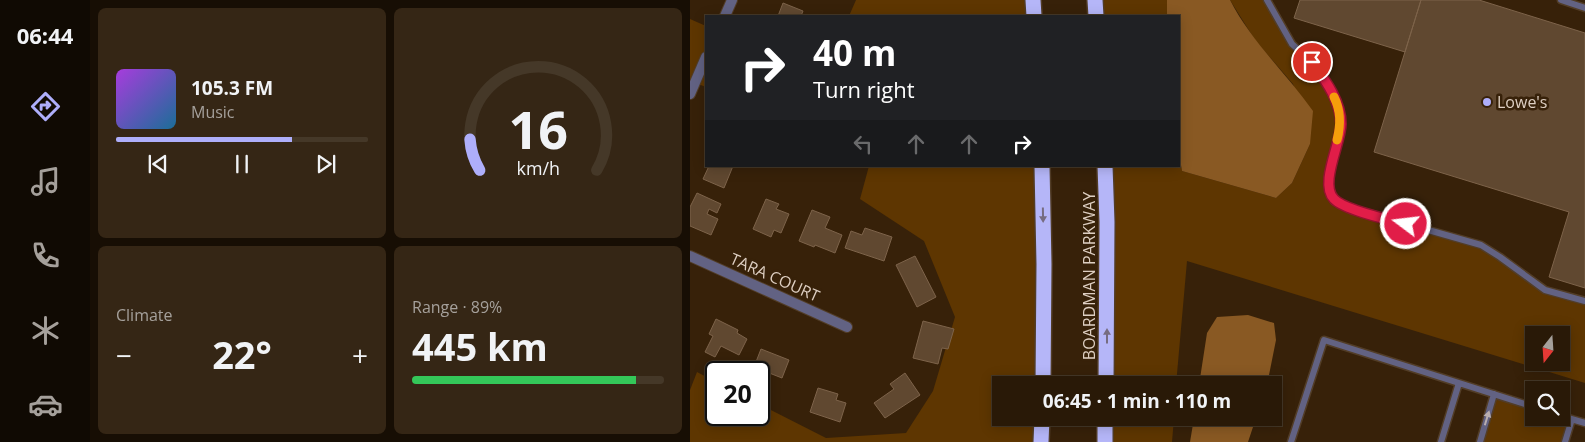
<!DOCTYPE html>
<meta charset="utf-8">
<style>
:root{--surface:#291907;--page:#352615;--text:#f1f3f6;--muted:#a5a09b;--line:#453828;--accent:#aeaefa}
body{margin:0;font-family:"Open Sans",sans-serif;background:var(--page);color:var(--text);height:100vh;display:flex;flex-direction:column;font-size:19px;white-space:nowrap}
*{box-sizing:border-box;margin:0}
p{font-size:16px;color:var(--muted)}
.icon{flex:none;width:28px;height:28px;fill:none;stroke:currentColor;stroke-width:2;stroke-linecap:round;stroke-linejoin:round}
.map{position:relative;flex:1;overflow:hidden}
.sheet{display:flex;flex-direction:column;gap:8px;padding:8px;background:#170e04;width:600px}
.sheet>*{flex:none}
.banner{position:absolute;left:15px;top:15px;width:475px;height:152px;border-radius:0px;box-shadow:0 2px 12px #0003,0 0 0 1px var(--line);background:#202124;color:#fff;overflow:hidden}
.needle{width:32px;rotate:197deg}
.tools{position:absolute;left:835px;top:326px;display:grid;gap:10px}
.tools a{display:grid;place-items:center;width:45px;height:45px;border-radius:0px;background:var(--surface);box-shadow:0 2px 12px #0003,0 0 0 1px var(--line);font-size:25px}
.speed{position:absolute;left:15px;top:361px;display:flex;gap:10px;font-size:25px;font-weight:700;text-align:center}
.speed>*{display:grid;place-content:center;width:65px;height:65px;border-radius:50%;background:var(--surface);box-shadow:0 2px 12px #0003,0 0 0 1px var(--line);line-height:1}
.speed .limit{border:2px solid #111;border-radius:8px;background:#fff;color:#111}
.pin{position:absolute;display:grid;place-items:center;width:42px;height:42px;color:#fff;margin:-21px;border:2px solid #fff;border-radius:50%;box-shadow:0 1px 5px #0007}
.me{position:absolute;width:55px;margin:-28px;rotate:285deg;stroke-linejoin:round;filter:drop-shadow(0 0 4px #0008)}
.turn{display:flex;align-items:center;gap:18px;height:105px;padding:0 25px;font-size:22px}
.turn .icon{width:65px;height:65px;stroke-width:2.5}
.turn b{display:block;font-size:35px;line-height:42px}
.lanes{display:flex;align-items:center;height:48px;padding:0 25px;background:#0003;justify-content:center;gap:25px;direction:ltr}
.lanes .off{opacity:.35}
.big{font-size:38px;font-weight:700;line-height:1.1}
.sheet .widget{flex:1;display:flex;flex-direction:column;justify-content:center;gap:8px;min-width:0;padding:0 18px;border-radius:8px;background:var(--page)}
.sheet .dial{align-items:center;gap:0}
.dial svg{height:130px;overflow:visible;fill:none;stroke:var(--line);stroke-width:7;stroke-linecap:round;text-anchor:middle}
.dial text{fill:var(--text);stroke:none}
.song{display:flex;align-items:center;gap:15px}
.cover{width:60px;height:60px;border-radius:8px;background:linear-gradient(135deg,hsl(280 70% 55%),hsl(200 70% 35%))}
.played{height:5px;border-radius:2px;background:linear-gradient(90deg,var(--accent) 70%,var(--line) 70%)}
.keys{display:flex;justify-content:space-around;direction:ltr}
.heat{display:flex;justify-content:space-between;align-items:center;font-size:28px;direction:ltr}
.charge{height:8px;border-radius:4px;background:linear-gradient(90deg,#34c759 89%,var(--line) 0)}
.sheet .tiles{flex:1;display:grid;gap:8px;grid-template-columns:repeat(2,1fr)}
.trip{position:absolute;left:302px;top:376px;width:290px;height:50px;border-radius:0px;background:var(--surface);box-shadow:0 2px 12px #0003,0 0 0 1px var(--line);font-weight:700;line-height:50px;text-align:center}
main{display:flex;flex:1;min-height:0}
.tabs{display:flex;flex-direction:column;width:90px;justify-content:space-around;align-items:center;background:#100a03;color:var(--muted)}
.tabs .icon{width:35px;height:35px}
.tabs .on{color:var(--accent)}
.tabs b{font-size:22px;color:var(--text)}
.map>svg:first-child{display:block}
.green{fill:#5e3601;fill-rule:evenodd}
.water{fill:#895923}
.building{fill:#604830;stroke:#7d634a}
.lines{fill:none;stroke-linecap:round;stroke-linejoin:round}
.service-casing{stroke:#523d27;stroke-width:9}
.minor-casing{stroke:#523d27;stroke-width:12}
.motorway-casing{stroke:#523d27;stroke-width:18}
.service{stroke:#626283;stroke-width:6}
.minor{stroke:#626283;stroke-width:10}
.motorway{stroke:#b5b6f8;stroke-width:15}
.oneway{fill:#766c80}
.oneway2{fill:#b9aeaf}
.route-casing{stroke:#92132f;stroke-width:12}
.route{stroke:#e11d48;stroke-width:9}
.slow{stroke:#f59e0b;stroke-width:9}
.poi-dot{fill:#aeaefa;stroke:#372109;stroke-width:2}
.labels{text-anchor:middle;stroke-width:5;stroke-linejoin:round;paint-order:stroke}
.poi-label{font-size:16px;fill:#decfc2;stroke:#372109;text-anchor:start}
.street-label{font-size:16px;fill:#decfc2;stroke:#372109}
</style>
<main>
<nav class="tabs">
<b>06:44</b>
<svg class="icon on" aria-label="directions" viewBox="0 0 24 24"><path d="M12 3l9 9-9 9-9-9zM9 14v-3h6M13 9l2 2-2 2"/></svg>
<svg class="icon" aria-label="music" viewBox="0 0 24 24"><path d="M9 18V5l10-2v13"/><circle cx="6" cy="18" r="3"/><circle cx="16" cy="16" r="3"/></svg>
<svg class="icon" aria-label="phone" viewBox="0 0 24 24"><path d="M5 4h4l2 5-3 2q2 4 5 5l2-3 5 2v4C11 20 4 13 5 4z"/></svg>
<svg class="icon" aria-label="climate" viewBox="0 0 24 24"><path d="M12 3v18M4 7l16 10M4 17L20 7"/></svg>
<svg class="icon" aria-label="car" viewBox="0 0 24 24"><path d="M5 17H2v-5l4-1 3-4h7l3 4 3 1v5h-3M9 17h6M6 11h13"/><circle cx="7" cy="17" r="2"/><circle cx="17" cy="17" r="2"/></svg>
</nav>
<section class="sheet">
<div class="tiles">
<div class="widget">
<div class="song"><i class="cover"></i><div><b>105.3 FM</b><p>Music</p></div></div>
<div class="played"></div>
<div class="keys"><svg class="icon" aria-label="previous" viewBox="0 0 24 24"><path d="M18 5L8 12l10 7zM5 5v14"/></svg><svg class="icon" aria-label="pause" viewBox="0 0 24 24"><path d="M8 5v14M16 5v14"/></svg><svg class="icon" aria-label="next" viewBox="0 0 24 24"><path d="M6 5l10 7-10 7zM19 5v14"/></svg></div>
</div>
<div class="widget dial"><svg viewBox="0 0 100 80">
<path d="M14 69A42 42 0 1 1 86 69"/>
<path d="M14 69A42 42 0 0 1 8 50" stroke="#aeaefa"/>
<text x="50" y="56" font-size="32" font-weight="700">16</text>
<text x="50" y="72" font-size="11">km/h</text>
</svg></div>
<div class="widget"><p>Climate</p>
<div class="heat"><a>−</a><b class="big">22°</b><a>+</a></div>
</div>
<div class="widget"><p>Range · 89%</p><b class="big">445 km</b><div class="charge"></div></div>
</div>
</section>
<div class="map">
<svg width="895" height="442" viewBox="0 0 895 442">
<rect width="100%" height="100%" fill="#372109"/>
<path class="green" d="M166,0h177l1,16h-185z
M405,0h72v16h-71z
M540,0h37l25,44 20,18 26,44 3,19 -12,56 5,20 147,44 64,45 40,11v82l-398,-122 -11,124h-70l-1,-219h74v-13l3,18 94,27 16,-15 18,-39 -17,-60 -38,-44zM844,335h27v27h-27z
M0,19l16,7v61l-16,-6z
M179,166h173l1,219h-42v33h41l-1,24h-351v-52l7,-18 19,10v33h43v-11l67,34 80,-5 27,-42 22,-74 -31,-76 -64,-42z
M804,394l40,13v11l38,1 -7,23h-85z
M415,418h69l-2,24h-67z"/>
<path class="water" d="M477,0h63c21,41 56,73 83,111l-3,33 -18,39 -16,15 -94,-27 -3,-18v-137h-12z
M558,315l26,8 2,17 -9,45h-68l8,-52 10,-16z
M504,418h62l-8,24h-58z"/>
<path class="building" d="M610,0h121l-16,52 -111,-34z
M731,0h58l106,33v255l-36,-11 20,-65 -195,-60z
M93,3l20,8 -2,5h-23z
M19,166h24l-9,22 -21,-9z
M7,193l24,11 -4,9 -8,-4 -2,5 11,5 -7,16 -21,-9v-19z
M76,199l13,5 -3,5 13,5 -8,19 -7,-3 -3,7 -18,-8z
M122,210l18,7 -5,11 17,7 -7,18 -20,-8 -1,2 -15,-6z
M175,228l27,9 -8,24 -39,-13 6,-17 11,4z
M225,256l21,41 -19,10 -21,-42z
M26,319l22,11 -1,3 10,6 -8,16 -18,-9 -6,11 -10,-5 8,-16 -4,-2z
M233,321l31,8 -6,20 -6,-1 -4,16 -25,-6z
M71,349l28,11 -7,18 -28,-11z
M215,373l15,22 -35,23 -11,-15 20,-14 -4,-5z
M128,388l20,6 -2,6 10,3 -6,19 -30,-10z"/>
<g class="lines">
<g class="service-casing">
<path id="service" d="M577,0l25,44 20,18 16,23 10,21 3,19 -12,56 1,13 4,7 17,7 130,37 19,12 45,33 40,11
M871,0l24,8
M871,416l24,7
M601,442l33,-102 210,67
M751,442l18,-59
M790,442l14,-48
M875,442l7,-23"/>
</g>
<g class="minor-casing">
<path id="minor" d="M35,16l7,-16
M0,94l16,-37
M0,256l157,71"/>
</g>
<g class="motorway-casing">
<path id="motorway" d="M343,0l1,16
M405,0l1,16
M352,166l2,98 -1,121
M415,166l2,56 -1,163
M351,442l1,-24
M415,442v-24"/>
</g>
<use href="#service" class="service"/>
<use href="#minor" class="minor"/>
<use href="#motorway" class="motorway"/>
</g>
<defs><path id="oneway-solid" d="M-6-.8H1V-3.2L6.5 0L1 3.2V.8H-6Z" transform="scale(1.25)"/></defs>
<g class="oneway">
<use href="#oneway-solid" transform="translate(353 215) rotate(89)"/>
<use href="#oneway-solid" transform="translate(417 336) rotate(-90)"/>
</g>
<use class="oneway2" href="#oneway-solid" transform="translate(797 418) rotate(-73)"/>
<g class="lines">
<g class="route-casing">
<path id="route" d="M622,62c13,18 29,39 29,62 0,19 -22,60 -7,75 10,11 56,21 72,25"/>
</g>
<use href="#route" class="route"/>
<path class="slow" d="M644,97c7,14 7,27 3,43"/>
</g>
<circle class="poi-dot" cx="797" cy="102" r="5"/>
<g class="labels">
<g class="poi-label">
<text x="807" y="108">Lowe's</text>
</g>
<g class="street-label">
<text transform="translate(399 276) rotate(-90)" y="6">BOARDMAN PARKWAY</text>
<text transform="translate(85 277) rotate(24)" y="6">TARA COURT</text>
</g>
</g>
</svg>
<div class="tools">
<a><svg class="needle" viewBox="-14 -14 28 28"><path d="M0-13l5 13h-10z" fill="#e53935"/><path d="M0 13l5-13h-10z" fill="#a5a09b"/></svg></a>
<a><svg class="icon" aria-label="search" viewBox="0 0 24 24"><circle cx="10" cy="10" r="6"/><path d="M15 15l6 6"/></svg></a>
</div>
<div class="speed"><div class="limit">20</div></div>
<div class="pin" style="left:622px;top:62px;background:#d93025"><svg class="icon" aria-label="arrive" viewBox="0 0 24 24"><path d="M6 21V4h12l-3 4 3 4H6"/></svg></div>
<svg class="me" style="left:716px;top:224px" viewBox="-20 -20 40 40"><circle r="17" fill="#e11d48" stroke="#fff" stroke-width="3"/><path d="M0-11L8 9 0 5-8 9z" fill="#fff"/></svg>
<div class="trip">06:45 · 1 min · 110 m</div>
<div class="banner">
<div class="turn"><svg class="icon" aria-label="right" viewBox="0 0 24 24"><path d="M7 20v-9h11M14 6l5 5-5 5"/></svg><div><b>40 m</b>Turn right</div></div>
<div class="lanes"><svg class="icon off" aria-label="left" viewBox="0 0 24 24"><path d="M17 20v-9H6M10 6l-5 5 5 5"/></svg><svg class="icon off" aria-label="ahead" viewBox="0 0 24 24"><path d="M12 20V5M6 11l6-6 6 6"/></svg><svg class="icon off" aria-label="ahead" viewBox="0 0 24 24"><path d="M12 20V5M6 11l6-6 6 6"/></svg><svg class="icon" aria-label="right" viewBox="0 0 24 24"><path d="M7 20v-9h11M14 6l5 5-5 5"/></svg></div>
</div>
</div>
</main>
